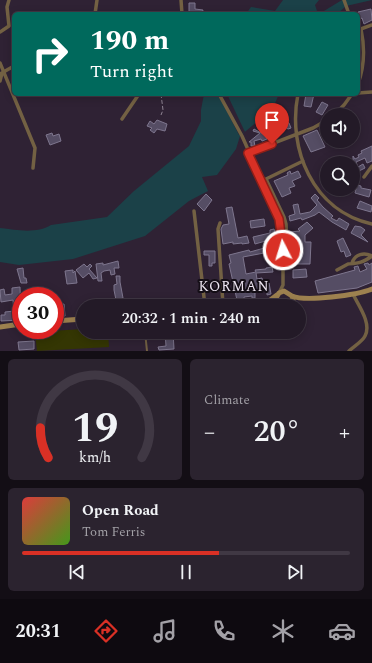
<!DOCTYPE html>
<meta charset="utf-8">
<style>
:root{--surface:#231a27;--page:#2b232f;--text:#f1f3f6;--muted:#a3a1a7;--line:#403844;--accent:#d93025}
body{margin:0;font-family:Spectral,serif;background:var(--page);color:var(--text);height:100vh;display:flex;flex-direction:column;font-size:15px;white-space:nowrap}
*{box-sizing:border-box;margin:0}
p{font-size:13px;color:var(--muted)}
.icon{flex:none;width:22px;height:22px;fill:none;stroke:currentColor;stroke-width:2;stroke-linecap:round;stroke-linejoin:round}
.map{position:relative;height:351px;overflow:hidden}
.side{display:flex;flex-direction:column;gap:8px;padding:8px;background:#130e15;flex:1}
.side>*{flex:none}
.top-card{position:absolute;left:12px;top:12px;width:348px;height:84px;border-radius:6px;box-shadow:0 2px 10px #0003,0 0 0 1px var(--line);background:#00695c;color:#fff;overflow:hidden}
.buttons{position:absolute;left:320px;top:108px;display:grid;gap:8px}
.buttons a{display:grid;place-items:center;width:40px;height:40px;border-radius:50%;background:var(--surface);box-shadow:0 2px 10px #0003,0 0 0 1px var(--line);font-size:20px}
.speed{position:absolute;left:12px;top:287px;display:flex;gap:8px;font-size:20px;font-weight:700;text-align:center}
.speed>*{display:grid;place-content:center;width:52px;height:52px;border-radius:50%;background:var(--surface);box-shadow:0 2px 10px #0003,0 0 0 1px var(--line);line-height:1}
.speed .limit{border:6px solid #d22;background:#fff;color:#111}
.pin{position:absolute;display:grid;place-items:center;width:34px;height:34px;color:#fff;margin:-41px -17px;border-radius:50% 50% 50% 0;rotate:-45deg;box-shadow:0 0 4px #0007}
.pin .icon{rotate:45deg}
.me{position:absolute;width:44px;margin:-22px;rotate:355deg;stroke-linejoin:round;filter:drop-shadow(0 0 3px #0008)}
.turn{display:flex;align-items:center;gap:14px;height:84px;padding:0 12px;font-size:18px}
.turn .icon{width:52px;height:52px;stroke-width:2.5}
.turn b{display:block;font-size:28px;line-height:34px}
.big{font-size:30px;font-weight:600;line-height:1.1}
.side .card{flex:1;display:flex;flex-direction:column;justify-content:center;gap:6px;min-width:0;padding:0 14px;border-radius:6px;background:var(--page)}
.side .dial{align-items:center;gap:0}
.dial svg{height:104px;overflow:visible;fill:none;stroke:var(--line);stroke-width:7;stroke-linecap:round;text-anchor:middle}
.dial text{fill:var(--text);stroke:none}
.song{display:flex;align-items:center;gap:12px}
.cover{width:48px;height:48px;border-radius:6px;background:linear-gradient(135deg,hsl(0 70% 55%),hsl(100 70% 35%))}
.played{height:4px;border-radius:2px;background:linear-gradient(90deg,var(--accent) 60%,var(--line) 60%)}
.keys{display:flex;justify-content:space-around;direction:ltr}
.heat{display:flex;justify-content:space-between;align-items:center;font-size:22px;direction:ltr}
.side .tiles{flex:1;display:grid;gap:8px;grid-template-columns:1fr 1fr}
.card:last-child{grid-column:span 2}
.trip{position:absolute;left:76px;top:299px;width:230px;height:40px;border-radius:20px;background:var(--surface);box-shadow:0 2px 10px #0003,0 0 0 1px var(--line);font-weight:600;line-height:40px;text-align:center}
.tab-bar{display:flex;height:64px;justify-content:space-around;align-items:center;background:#0e0a10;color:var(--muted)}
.tab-bar .icon{width:28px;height:28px}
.tab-bar .active{color:var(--accent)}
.tab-bar b{font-size:18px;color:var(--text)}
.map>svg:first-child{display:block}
.green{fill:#343603}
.water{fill:#1b4148}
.pier{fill:#2f2234}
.building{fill:#554d64;stroke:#7e768e}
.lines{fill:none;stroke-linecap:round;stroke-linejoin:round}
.path{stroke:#8f8493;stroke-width:1;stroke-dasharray:4 2;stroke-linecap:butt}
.lane{stroke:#736143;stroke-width:2}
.street{stroke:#736143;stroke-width:3.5}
.secondary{stroke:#9d814f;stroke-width:5}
.route-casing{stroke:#8d1f18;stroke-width:10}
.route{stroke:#d93025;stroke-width:7}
.labels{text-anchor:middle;stroke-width:4;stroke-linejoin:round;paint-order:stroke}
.neighbourhood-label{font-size:14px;letter-spacing:1px;fill:#ece4f0;stroke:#140e16}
</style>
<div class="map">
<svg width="372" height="351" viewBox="0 0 372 351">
<rect width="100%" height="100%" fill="#2f2234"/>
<path class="green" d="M83,329v3h25l1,15 -72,4 -2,-19z"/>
<path class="water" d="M283,0h36l-4,5 3,9h-72l5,-7 24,4z
M342,0h30l-26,6 -9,8h-18z
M204,94h75l-6,14 -33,28 -4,13 -19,26 -15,2 6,14 -19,10 -44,35 -72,23 -54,6 -19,-3v-34c17,2 36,6 51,-3l56,-8 27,-26 55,-45 12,-25v-11z"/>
<path class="pier" d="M218,94h9l18,38 -6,3z"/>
<path class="building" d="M189,3h6v6l8,1 -1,4h-13z
M371,9l1,11 -8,4 -2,-6 -4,2v-8z
M306,94h8l-3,13 -7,-1z
M322,102l6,3 -6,10 -6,-3z
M271,111l10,5 -1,2 9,5 2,5 -3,1 -17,-12 -2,-2z
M157,120l10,4 -2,7 -8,-2 -3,4 -4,-3 2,-2 -5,-2 3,-5 4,3z
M277,125l3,4 -15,6 2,4 -5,2 -1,-2 -7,2 1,5h-4v-4h-2l11,-9 -7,-2 1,-2 9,5 -2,-7 2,-1 4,5z
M317,130l8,17 -14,5 -8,-16z
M52,133l1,3 6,-2 2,7 -11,4 -4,-10z
M372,146v15l-5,2 -2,-5 -9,4 2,5 5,-3 2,4 -8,4 -2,-5 -2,1v-5h-12l8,-4 1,2 3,-1v-4l2,3 4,-2 -1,-2 4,-2 -1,-2z
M290,171l1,3 7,-3 3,6 -9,4 3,5 -6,2 2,5 -9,4 -8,-16 14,-6 -1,-2z
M357,185l4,1v2l10,2 -2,7 -14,-4z
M206,194l6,6 -8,11 -7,-7z
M315,194l4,4 -2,2 6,7 10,9 -2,2 6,3 2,-3 10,6 -3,6 -14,-8 -13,-10 -4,3 -13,5 -1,-2 -11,3 -1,-5 6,-2 -2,-9 5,-1 2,10 10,-2 7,-7 -6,-7z
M360,201l12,5 -1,6 -14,-4z
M232,207l6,31 9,-2 2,7 -7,1v-1l-9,1v-2l-10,2 -2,-15 2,-4 6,-1 -3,-16z
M264,219l1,7 -14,2 -1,-7z
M307,222l6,6 -8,7v7h6l-1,22h-19l-1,-32 10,-1 -2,-2z
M355,226l6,1 4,3 -4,5 7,7 -17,-9z
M274,229l2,9 -21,6 -2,-7 17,-4v-3z
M343,238l8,17 -5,2 -2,-6 -3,1 -4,-11z
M268,247v6l-4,1v-1l-21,4 3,17 10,-2 -1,-2 11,-1v-1l6,-1 1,5 -17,1 1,6 5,-1 1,6 6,-1 2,11 -4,1v-5l-12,2v6h-3v-2l-8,1v2l-7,1 -8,-36 2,-1 -2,-8 20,-5 1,2z
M204,251h11v12h-3v3h-3v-11h-5z
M118,261l1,7h-5l1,6 -4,1 -1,-5 -6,1 -3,2 1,8h-4l-2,-17 7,-1v2z
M368,263l1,2 3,-2v19l-15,6 -39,5 -3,-12 40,-11 -1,-3 4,-1 2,6 7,-3 -3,-5z
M84,264l3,3 3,-3 2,2 -3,3 8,9 -4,1 -4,-6 -6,5 -7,-8z
M23,268l1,10h2l1,5h-6l-4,-14z
M306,269l1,8 -14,1v-8z
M73,270v3l2,-2 2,12 -10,1 -2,-13z
M116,276h4v6l3,16 -7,2 -2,-10v-5l3,-1z
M20,287l1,33 -20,1v-6h4v-3l9,-1 -1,-11 -12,2 -1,-12 4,-1 1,6 7,-1v-6z
M64,304l1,12 -9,1 -1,-12z
M165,332h8l1,17 -15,1 -1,-3 8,-1z
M34,341v8l-15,1 -1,-8z"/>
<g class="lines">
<path class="path" d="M161,94l2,16 -2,5"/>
<path class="lane" d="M145,332l2,19"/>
<path class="street" d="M181,0l1,14
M344,0l5,14
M95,14l2,-14
M358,30l14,-5
M0,32l9,-6 -2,-19 2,-7
M0,63l35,85 -2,20
M0,74l14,-8
M0,81l2,-8
M358,84c7,-19 7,-36 3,-55
M358,93l14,-1
M219,94l23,42 37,83 3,20 1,29v17l-4,8
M298,94c-11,55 15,117 74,130
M334,115l10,-10 8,-11
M122,119l17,-25
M248,153l65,-25 14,-8
M364,177l8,-11
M194,211l11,95
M220,223l-2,6 5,76
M352,263c3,-9 12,-11 20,-7
M283,268l5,-6 -2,-38 -2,-7 -18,-38 37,-18
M337,270l11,-6c11,-1 14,-1 24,-8
M349,351c5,-5 13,-9 16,-15 7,-13 -7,-31 -12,-42"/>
<path class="secondary" d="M292,296c14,6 65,-1 80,-7
M216,306l53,-5 8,-6
M278,306l-2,-8 3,-5 5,-2 8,5 1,5 -3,5
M55,321l28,-2
M0,327l21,-3"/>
</g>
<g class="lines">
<g class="route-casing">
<path id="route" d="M272,144l-24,9 31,66 4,31"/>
</g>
<use href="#route" class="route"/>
</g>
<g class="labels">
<g class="neighbourhood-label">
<text x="234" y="291">KORMAN</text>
</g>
</g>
</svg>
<div class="buttons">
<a><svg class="icon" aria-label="sound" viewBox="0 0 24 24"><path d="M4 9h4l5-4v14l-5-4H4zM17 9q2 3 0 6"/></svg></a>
<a><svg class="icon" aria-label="search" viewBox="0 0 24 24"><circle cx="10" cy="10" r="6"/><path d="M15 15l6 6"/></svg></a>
</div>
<div class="speed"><div class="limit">30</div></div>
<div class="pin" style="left:272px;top:144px;background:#d93025"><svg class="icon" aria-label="arrive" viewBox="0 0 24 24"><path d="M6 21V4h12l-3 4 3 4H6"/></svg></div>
<svg class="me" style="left:283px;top:250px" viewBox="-20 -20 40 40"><circle r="17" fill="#d93025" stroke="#fff" stroke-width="3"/><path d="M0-11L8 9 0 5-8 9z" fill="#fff"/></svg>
<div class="trip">20:32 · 1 min · 240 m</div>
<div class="top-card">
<div class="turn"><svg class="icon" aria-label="right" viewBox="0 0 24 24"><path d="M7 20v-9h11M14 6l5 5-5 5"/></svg><div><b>190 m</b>Turn right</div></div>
</div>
</div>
<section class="side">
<div class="tiles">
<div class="card dial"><svg viewBox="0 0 100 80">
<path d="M14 69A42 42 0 1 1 86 69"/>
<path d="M14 69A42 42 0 0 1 8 46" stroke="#d93025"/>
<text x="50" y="56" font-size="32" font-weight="700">19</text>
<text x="50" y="72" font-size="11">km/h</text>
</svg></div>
<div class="card"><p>Climate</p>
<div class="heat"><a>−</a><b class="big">20°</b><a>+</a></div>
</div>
<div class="card">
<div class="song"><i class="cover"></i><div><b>Open Road</b><p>Tom Ferris</p></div></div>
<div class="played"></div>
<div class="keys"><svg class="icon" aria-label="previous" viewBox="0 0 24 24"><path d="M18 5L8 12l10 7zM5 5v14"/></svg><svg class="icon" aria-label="pause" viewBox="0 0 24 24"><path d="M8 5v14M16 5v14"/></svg><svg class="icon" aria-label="next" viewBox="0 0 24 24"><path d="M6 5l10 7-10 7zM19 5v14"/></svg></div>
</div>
</div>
</section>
<nav class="tab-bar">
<b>20:31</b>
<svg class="icon active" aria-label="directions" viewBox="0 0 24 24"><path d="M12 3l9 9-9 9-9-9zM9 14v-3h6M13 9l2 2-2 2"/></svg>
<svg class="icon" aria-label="music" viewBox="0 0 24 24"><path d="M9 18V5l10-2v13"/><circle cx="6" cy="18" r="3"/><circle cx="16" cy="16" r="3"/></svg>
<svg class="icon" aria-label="phone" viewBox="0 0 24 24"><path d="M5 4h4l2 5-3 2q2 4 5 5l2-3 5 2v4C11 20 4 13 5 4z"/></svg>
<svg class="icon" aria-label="climate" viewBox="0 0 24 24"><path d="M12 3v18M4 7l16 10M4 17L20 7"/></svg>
<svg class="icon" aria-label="car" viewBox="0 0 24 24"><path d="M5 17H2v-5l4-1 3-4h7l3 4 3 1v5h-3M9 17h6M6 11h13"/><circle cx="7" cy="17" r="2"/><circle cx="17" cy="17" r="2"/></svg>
</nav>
